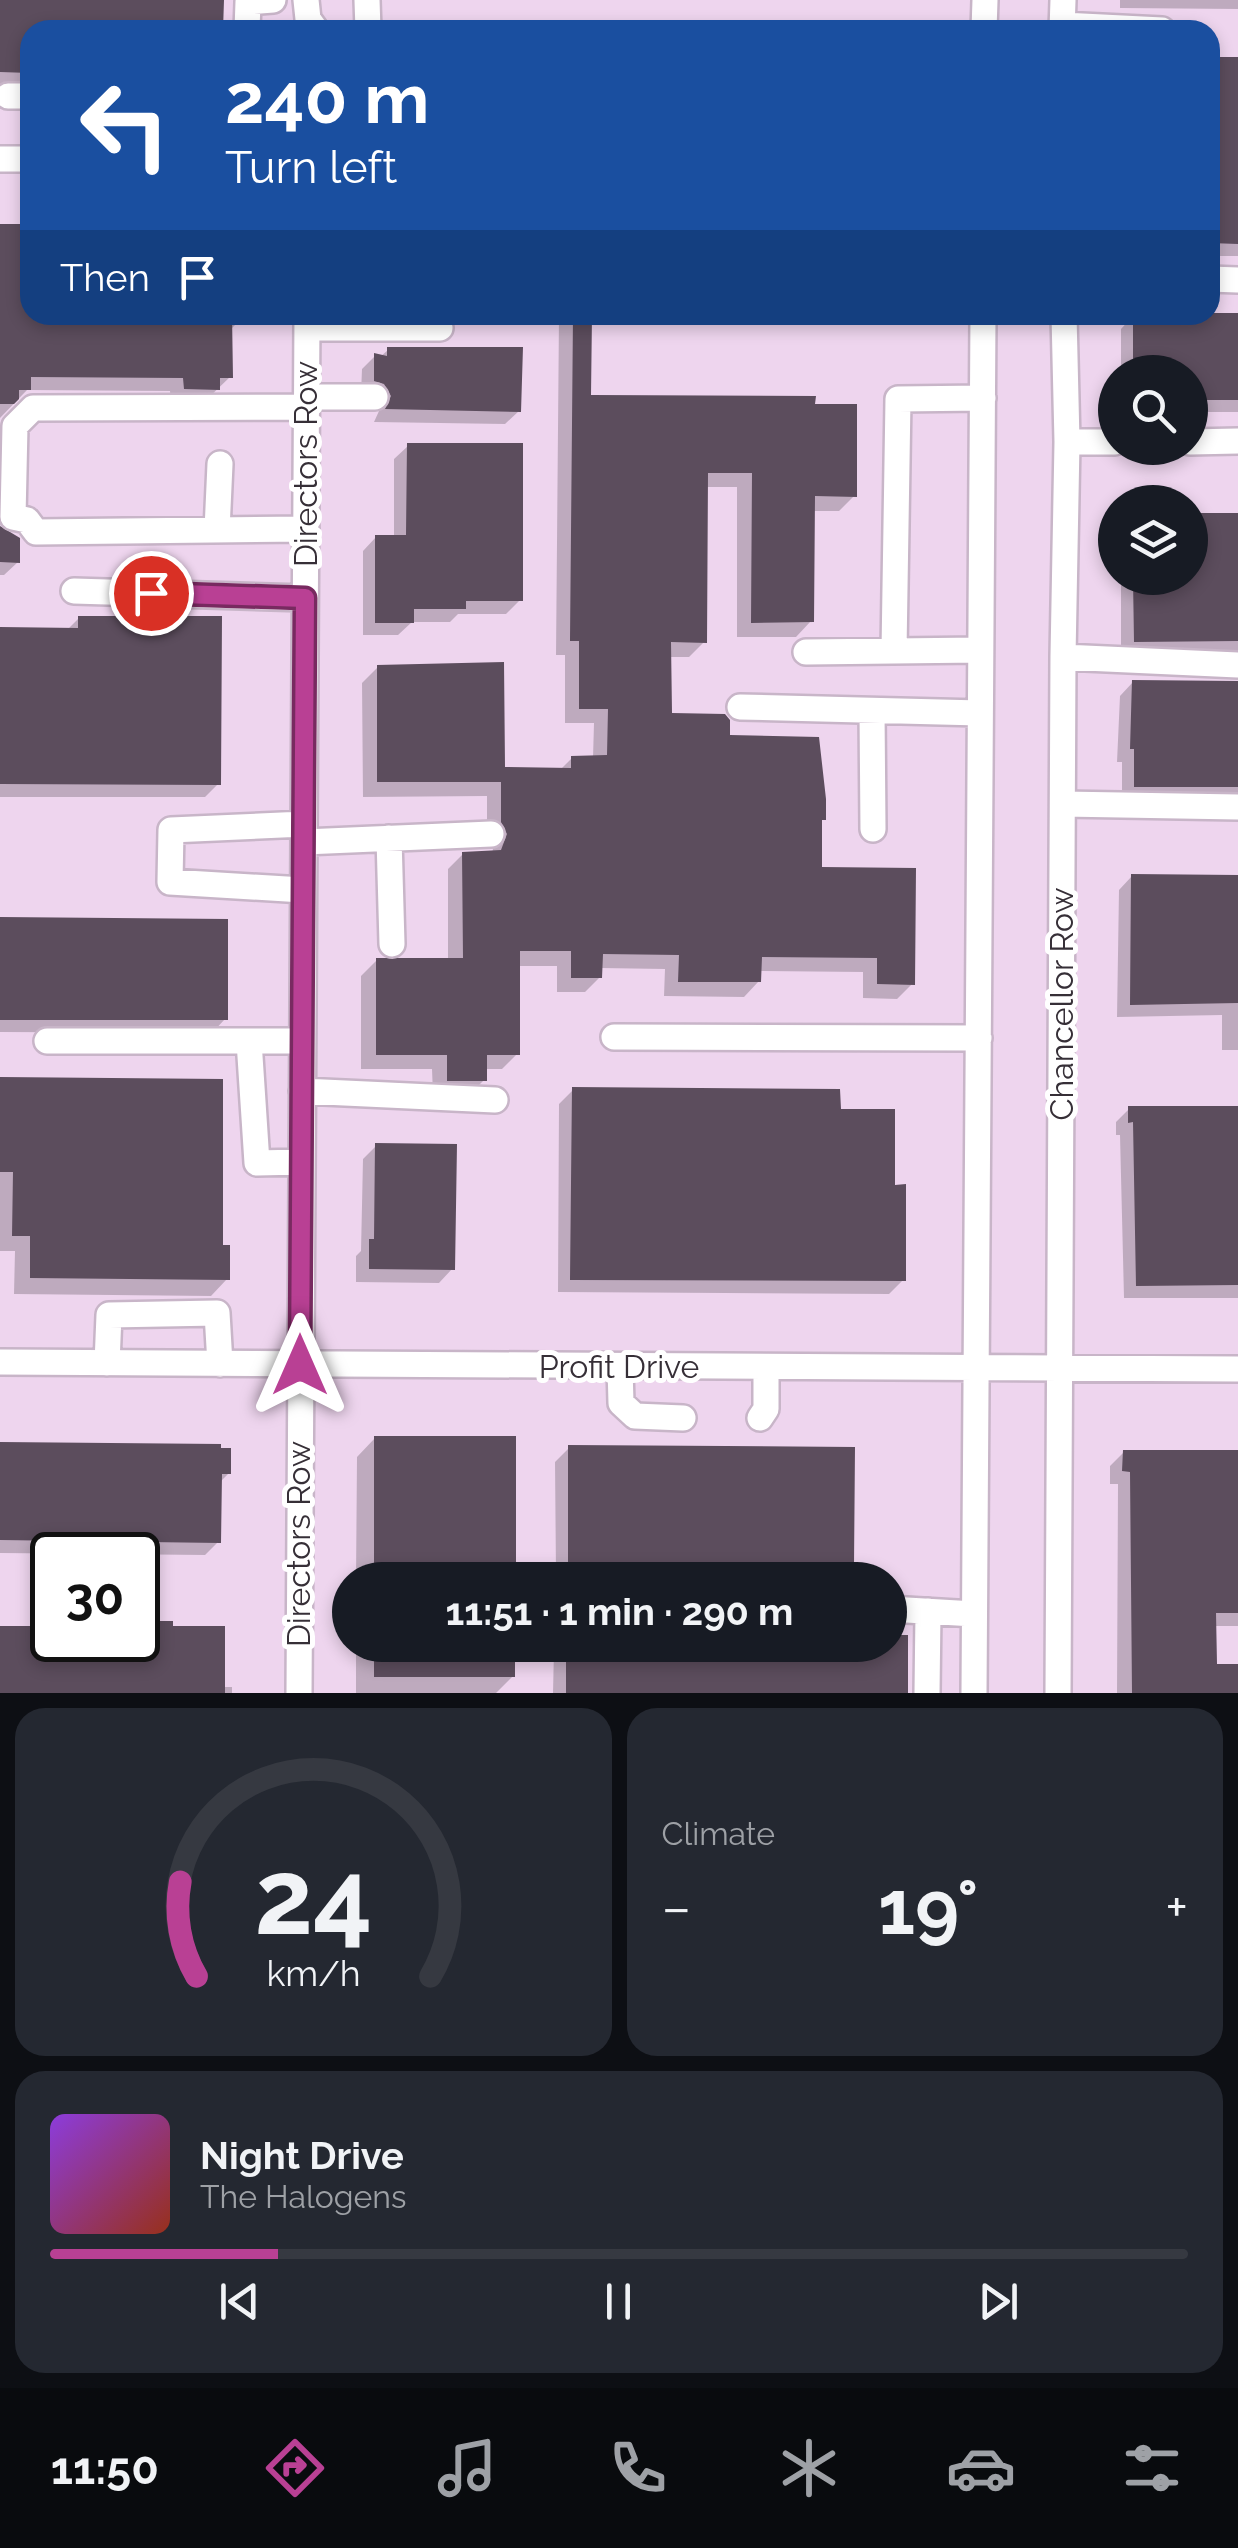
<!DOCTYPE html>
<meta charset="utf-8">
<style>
:root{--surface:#171b24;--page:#242831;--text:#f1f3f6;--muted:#9ea1a6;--line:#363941;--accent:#b94094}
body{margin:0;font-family:Raleway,sans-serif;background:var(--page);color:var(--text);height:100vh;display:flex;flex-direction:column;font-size:38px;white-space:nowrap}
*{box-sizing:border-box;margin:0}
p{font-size:32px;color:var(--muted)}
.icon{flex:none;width:55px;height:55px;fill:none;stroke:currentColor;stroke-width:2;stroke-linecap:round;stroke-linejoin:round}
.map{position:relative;height:1693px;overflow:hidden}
.panel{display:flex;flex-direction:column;gap:15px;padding:15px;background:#0d0f14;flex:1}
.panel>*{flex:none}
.hud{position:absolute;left:20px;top:20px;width:1200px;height:305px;border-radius:30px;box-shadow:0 5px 15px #0003;background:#1a4fa0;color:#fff;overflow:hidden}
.fabs{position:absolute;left:1098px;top:355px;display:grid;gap:20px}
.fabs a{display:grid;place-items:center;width:110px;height:110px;border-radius:50%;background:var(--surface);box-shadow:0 5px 15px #0003;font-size:50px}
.speed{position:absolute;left:30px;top:1532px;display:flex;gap:20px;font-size:50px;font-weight:700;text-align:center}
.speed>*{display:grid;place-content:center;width:130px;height:130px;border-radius:50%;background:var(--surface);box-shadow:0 5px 15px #0003;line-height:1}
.speed .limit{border:5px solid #111;border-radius:15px;background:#fff;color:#111}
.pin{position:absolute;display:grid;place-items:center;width:85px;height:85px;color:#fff;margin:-42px;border:5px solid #fff;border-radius:50%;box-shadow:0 2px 10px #0007}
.me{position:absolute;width:110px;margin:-55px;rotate:0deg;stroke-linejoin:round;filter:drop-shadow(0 0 8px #0008)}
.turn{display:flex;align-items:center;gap:35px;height:210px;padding:0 40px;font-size:45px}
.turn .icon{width:130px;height:130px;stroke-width:2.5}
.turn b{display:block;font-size:70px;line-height:85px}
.then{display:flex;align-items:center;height:95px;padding:0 40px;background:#0003;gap:20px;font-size:38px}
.big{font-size:75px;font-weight:700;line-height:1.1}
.panel .tile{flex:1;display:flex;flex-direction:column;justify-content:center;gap:15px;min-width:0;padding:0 35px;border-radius:30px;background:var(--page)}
.panel .dial{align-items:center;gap:0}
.dial svg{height:260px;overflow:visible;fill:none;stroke:var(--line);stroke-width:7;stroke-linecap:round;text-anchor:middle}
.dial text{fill:var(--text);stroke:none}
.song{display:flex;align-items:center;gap:30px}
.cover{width:120px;height:120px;border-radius:15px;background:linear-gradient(135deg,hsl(270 70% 55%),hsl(10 70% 35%))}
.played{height:10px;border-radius:5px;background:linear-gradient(90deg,var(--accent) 20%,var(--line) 20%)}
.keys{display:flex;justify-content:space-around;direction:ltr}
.heat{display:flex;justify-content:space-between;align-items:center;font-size:55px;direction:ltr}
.panel .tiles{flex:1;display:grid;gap:15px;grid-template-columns:1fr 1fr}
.tile:last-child{grid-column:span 2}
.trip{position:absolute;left:332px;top:1562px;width:575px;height:100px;border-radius:50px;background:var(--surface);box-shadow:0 5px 15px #0003;font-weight:700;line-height:100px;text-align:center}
.tab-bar{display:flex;height:160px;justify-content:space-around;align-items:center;background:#090b0e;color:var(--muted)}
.tab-bar .icon{width:70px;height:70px}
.tab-bar .active{color:var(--accent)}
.tab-bar b{font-size:45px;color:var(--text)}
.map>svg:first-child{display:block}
.built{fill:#eed5ee;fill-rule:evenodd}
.shadow{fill:#0003}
.building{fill:#5c4d5d}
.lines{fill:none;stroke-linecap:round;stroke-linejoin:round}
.minor-casing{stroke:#c8b5c8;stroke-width:30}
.minor{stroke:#fff;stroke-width:25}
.route-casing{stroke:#782a60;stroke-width:25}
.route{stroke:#b94094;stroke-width:18}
.labels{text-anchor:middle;stroke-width:10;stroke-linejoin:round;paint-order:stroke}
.street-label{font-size:32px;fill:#362f37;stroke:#fff}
</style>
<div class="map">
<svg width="1238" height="1693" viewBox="0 0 1238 1693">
<rect width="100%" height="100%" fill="#f6e3f6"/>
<path class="built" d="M0,0h1238v1693h-1238zM30,30h1180v285h-1180zM1115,372h75v76h-75zM1115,502h75v76h-75zM52,1555h86v85h-86zM350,1580h540v65h-540z"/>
<path class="shadow" d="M0,0h221l-1,30h-190v61l-30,-1z
M1120,0h118v9l-118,-1z
M1210,59h28v197h-28z
M0,226h30v89h209v6l-9,9v47l-26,25 -33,-1 -1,-10 -143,-1 -27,28z
M559,315h31l-2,82 225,9 41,90 -15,15h-27l-1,110 -15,16h-59v-150h-32l-1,155 -15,15h-20v59l59,22 91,85v47l93,114 -15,15 -34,-1v-26l-104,-1v10l-15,16 -80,-1 1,-27 -65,-1v9l-15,15h-28v-26h-40v88l-15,15h-18v11l-15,15h-36l-1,-26h-71v-93l16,-16h71v-91l15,-15 29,-1 1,-4 -6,-11v-42l-124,1 -1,-114 16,-16 124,103h58l12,-12h21l1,-35h-29v-68h-9z
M1134,315h104v97h-48v-40h-74l5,-4v-39z
M388,350l131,61 -14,13 -131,-2 5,-11 -9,-15 -9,-2 1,-25 13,-13 5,1z
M408,446l112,154 -14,14h-48l-8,8h-38l-14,13h-35v-84l13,-14h18v-78z
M1190,516h48v138h-117v-76h69z
M0,530l18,32 -14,13h-4z
M79,618l139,166 -13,13h-205v-167h67z
M1133,682l105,1v114l-116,2v-37h-5l3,-66z
M1132,876l106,1v173h-16v-35l-105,2 2,-127z
M0,920l225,99 -13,14 -212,-1z
M0,1079l220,169 7,31 -16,17 -197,-2 1,-43h-15z
M573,1090l265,21 54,76 11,93 -14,14 -331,-2 1,-188z
M1129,1109h109v189h-114l-4,-163h-4v-13z
M376,1146l76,123 -13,14 -83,-1v-26l5,-5 2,-92z
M375,1438l138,142h-157l1,-123z
M0,1444l229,29 -10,10 -1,59 -13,13 -205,-2z
M569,1448l282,116 -14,13 -281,-2 -1,-113z
M1124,1452h114v174h-25l2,40h23v27h-121l1,-209h-8v-18z
M138,1623h32l52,64h10v6h-232v-65h52v12h86z
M890,1637l16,56h-353l1,-44 3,-4h333z
M356,1645h157v31l-17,17h-140z"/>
<path class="building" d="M0,0h224l-1,30h-193v43l-30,-1z
M1210,57h28v187l-28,-1z
M0,224h30v91h202l1,63h-13v12l-36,-1 -1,-11 -152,-1v13h-12v9l-5,5h-14z
M1210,313h28v87h-48v-28h-57v-57z
M573,315h19l-1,80 225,1 -1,8h42v93l-42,-1 -1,126 -63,1 1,-150h-44l-1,170 -36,-1 1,71 53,1 5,6v15l89,2 7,62v21h-4v47l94,1 -1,117 -38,-1v-26l-115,-1 -1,25h-83l1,-27 -76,-1 -1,24h-31v-27h-51v104h-33v26h-40v-26h-71v-97h87l-1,-106 39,-2 6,-16 -6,-12v-40h-124v-117l127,-3 1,105 66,1v-12l36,-1 1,-46h-29v-68h-9z
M387,347h136l-2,65 -136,-3 6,-13 -7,-12 -10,-3v-28l13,3z
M407,443h116v158h-57v8h-52v14h-39v-88h31z
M1190,513h48v128l-104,1 -1,-64h57z
M0,526l20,12v25l-20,-1z
M78,616h144l-1,169 -221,-1v-157l78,1z
M1132,680l106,1v106h-104v-38h-4z
M1131,874l107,1v128l-108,2z
M0,917l228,2v101h-228z
M0,1077l223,2v166h7v35l-200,-2v-42h-18l1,-64h-13z
M572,1087l268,2 1,20h54v76l11,-1v97l-336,-1z
M1128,1106h110v179l-102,1 -3,-164 -5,1z
M375,1143l82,1 -2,126 -86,-1v-30h5z
M374,1436h142v144h-142z
M0,1442l221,2v4h10v26h-9l-1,69 -221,-3z
M568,1445l287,2 -1,118 -286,-3z
M1123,1450h115v163h-22l1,51h21v29h-106l-2,-221 -8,-1z
M138,1621h35v5h52v67h-225v-67h52v14h86z
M890,1635h18v58h-342v-48h324z
M374,1645h141v32h-141z"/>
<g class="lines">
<g class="minor-casing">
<path id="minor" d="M306,0l2,19 8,11
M367,0l1,30
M1062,25l100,5
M247,30l1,-28 25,-2
M984,30l1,-30
M1062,30l1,-30
M8,96h22
M0,159h30
M1210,279l28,1
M307,328h133
M307,397h68
M1067,442h48
M1190,442l48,-1
M306,529l-270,3 -9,-12 -14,-3 2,-91 18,-18 274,-1
M217,530l3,-66
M74,591l231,7
M894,651l4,-252 85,-1
M806,652l174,-2
M1063,657l175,8
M740,707l240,6
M872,711l1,118
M1063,804l175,3
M389,838l3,106
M304,842l187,-8
M303,890l-133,-8 1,-52 133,-6
M614,1037l365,1
M47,1041h255
M249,1041l8,122 44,-1
M302,1091l193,9
M0,1362l1238,7
M107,1363l2,-48 108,-2 3,51
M620,1368l1,35 14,13 48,2
M760,1418l6,-9v-41
M890,1609l84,5
M299,1693l8,-1378
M927,1693l1,-82
M974,1693l9,-1378
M1058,1693l5,-1036 4,-215 -3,-127"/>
</g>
<use href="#minor" class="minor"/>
</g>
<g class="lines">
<g class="route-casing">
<path id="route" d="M151,593l154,5 -5,767"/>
</g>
<use href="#route" class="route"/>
</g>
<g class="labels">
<g class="street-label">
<text transform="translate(306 464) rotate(-90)" y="11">Directors Row</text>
<text transform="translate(1062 1004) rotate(-90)" y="11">Chancellor Row</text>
<text x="619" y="1378">Profit Drive</text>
<text transform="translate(299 1544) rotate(-90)" y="11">Directors Row</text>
</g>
</g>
</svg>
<div class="fabs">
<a><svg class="icon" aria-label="search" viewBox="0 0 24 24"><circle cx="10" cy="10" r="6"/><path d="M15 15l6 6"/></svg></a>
<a><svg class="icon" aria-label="layers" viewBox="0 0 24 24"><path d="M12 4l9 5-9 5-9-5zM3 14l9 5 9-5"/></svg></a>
</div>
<div class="speed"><div class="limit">30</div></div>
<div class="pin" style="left:151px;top:593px;background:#d93025"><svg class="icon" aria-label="arrive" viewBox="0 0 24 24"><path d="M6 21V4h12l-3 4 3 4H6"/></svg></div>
<svg class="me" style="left:300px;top:1365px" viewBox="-20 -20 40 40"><path d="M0-17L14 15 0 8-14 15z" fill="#b94094" stroke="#fff" stroke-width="4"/></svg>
<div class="trip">11:51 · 1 min · 290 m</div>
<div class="hud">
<div class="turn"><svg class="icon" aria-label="left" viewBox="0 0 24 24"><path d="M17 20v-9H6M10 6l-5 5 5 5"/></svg><div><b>240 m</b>Turn left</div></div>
<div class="then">Then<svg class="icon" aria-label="arrive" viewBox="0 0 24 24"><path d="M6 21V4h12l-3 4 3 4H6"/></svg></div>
</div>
</div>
<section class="panel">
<div class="tiles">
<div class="tile dial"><svg viewBox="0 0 100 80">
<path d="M14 69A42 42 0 1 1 86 69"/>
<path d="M14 69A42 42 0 0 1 9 40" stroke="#b94094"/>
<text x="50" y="56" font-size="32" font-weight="700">24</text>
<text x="50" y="72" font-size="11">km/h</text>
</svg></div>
<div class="tile"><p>Climate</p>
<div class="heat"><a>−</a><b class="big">19°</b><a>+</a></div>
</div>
<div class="tile">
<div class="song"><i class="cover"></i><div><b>Night Drive</b><p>The Halogens</p></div></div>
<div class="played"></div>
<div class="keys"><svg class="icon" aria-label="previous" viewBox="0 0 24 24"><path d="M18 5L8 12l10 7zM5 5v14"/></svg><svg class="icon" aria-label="pause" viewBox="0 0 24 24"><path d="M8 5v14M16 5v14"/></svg><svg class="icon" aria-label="next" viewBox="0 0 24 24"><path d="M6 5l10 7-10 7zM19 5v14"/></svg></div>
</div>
</div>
</section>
<nav class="tab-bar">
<b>11:50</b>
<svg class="icon active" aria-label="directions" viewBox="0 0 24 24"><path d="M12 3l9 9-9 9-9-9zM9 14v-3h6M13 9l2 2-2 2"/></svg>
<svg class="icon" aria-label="music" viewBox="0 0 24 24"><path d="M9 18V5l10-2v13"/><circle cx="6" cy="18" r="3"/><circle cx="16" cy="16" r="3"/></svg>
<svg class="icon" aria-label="phone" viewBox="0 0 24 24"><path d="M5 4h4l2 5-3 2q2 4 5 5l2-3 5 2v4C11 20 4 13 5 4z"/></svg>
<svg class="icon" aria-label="climate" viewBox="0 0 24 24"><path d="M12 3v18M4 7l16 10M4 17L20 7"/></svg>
<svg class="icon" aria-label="car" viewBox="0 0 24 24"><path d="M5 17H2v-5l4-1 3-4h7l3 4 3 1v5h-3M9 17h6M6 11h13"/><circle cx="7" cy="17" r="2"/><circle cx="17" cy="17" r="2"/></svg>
<svg class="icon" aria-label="filters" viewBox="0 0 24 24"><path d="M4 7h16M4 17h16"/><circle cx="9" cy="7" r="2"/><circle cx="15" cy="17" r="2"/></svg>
</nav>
